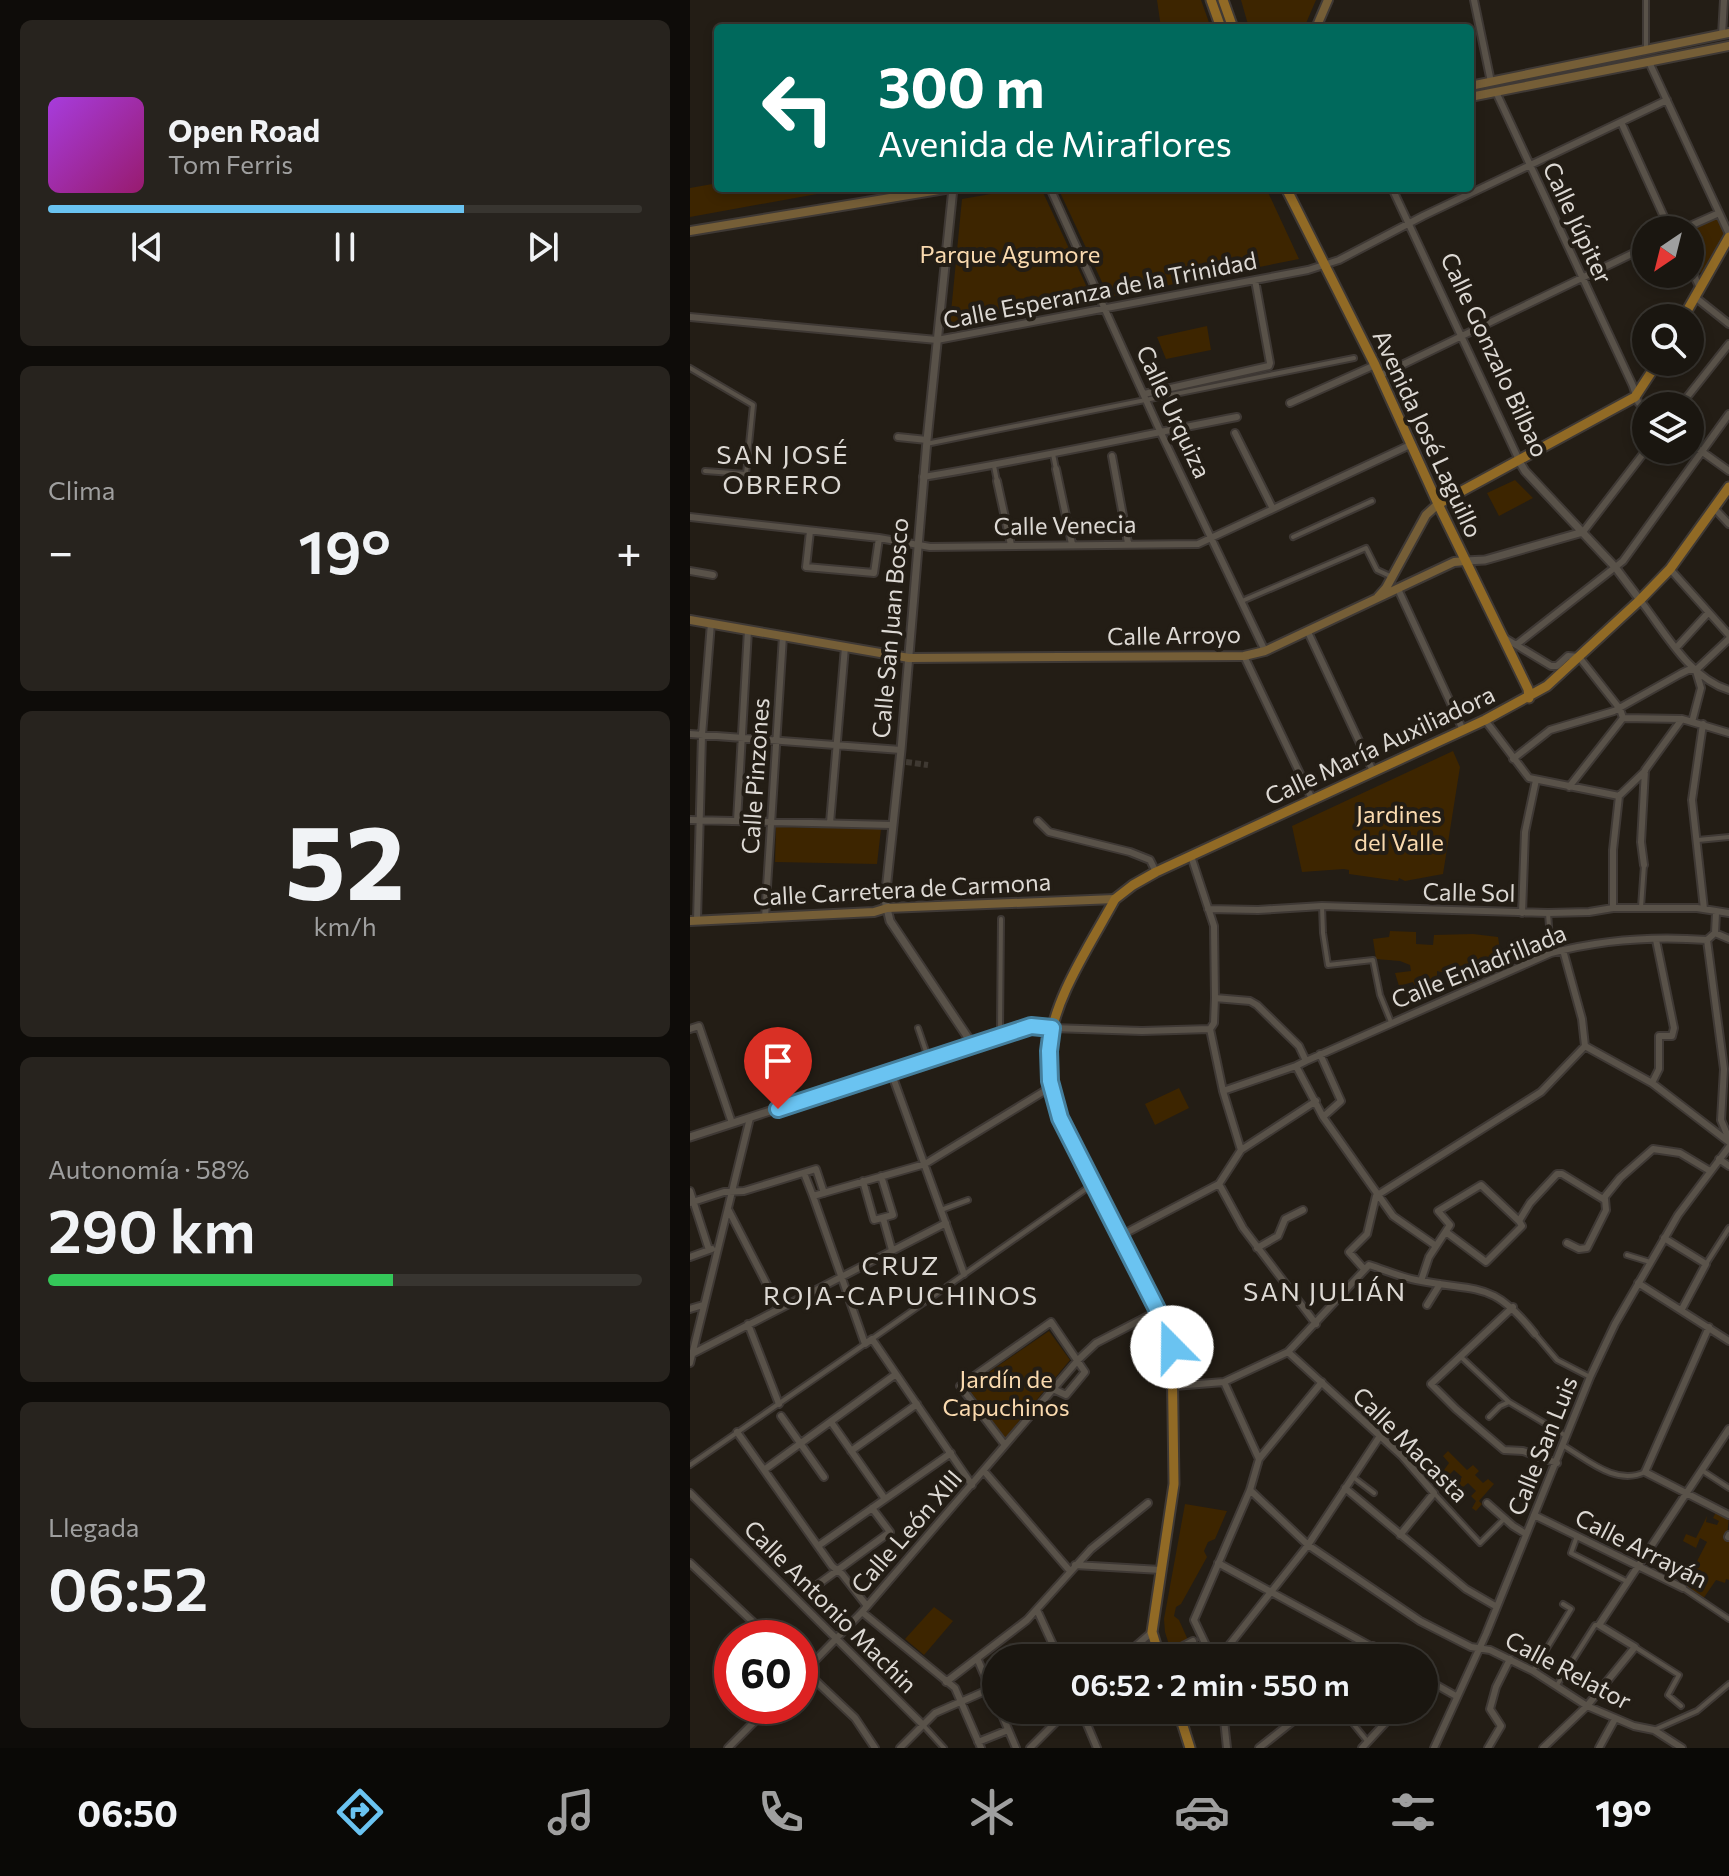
<!DOCTYPE html>
<html lang="es">
<meta charset="utf-8">
<style>
:root{--surface:#1a1610;--page:#27231e;--text:#f1f3f6;--muted:#9f9f9f;--line:#383530;--accent:#6ac3f1}
body{margin:0;font-family:Commissioner,sans-serif;background:var(--page);color:var(--text);height:100vh;display:flex;flex-direction:column;font-size:30px;white-space:nowrap}
*{box-sizing:border-box;margin:0}
p{font-size:26px;color:var(--muted)}
.icon{flex:none;width:44px;height:44px;fill:none;stroke:currentColor;stroke-width:2;stroke-linecap:round;stroke-linejoin:round}
.map{position:relative;flex:1;overflow:hidden}
.drawer{display:flex;flex-direction:column;gap:20px;padding:20px;background:#0e0c09;width:690px}
.drawer>*{flex:none}
.banner{position:absolute;left:24px;top:24px;width:760px;height:168px;border-radius:8px;box-shadow:0 4px 12px #0003,0 0 0 2px var(--line);background:#00695c;color:#fff;overflow:hidden}
.needle{width:52px;rotate:215deg}
.fabs{position:absolute;left:942px;top:216px;display:grid;gap:16px}
.fabs a{display:grid;place-items:center;width:72px;height:72px;border-radius:50%;background:var(--surface);box-shadow:0 4px 12px #0003,0 0 0 2px var(--line);font-size:40px}
.speed{position:absolute;left:24px;top:1620px;display:flex;gap:16px;font-size:40px;font-weight:700;text-align:center}
.speed>*{display:grid;place-content:center;width:104px;height:104px;border-radius:50%;background:var(--surface);box-shadow:0 4px 12px #0003,0 0 0 2px var(--line);line-height:1}
.speed .limit{border:12px solid #d22;background:#fff;color:#111}
.pin{position:absolute;display:grid;place-items:center;width:68px;height:68px;color:#fff;margin:-82px -34px;border-radius:50% 50% 50% 0;rotate:-45deg;box-shadow:0 0 8px #0007}
.pin .icon{rotate:45deg}
.me{position:absolute;width:88px;margin:-44px;rotate:338deg;stroke-linejoin:round;filter:drop-shadow(0 0 6px #0008)}
.turn{display:flex;align-items:center;gap:28px;height:168px;padding:0 32px;font-size:36px}
.turn .icon{width:104px;height:104px;stroke-width:2.5}
.turn b{display:block;font-size:56px;line-height:68px}
.big{font-size:60px;font-weight:600;line-height:1.1}
.drawer .card{flex:1;display:flex;flex-direction:column;justify-content:center;gap:12px;min-width:0;padding:0 28px;border-radius:12px;background:var(--page)}
.drawer .dial{align-items:center;gap:0}
.dial b{font-size:104px;line-height:1}
.song{display:flex;align-items:center;gap:24px}
.cover{width:96px;height:96px;border-radius:12px;background:linear-gradient(135deg,hsl(280 70% 55%),hsl(320 70% 35%))}
.played{height:8px;border-radius:4px;background:linear-gradient(90deg,var(--accent) 70%,var(--line) 70%)}
.keys{display:flex;justify-content:space-around;direction:ltr}
.heat{display:flex;justify-content:space-between;align-items:center;font-size:44px;direction:ltr}
.charge{height:12px;border-radius:6px;background:linear-gradient(90deg,#34c759 58%,var(--line) 0)}
.trip{position:absolute;left:292px;top:1644px;width:456px;height:80px;border-radius:40px;background:var(--surface);box-shadow:0 4px 12px #0003,0 0 0 2px var(--line);font-weight:600;line-height:80px;text-align:center}
.tabs{display:flex;height:128px;justify-content:space-around;align-items:center;background:#0a0906;color:var(--muted)}
.tabs .icon{width:56px;height:56px}
.tabs .selected{color:var(--accent)}
.tabs b{font-size:36px;color:var(--text)}
main{display:flex;flex:1;min-height:0}
.map>svg:first-child{display:block}
.green{fill:#3d2500}
.lines{fill:none;stroke-linecap:round;stroke-linejoin:round}
.minor-tunnel{stroke:#3f3932;stroke-width:6;stroke-dasharray:6 3;stroke-linecap:butt}
.pedestrian-casing{stroke:#3f3935;stroke-width:8}
.minor-casing{stroke:#3f3935;stroke-width:10}
.tertiary-casing{stroke:#3f3935;stroke-width:11}
.secondary-casing{stroke:#3f3935;stroke-width:12}
.primary-casing{stroke:#3f3935;stroke-width:13}
.pedestrian{stroke:#595249;stroke-width:4}
.minor{stroke:#595249;stroke-width:6}
.tertiary{stroke:#595249;stroke-width:7}
.secondary{stroke:#755e37;stroke-width:8}
.primary{stroke:#916a25;stroke-width:9}
.route-casing{stroke:#457f9d;stroke-width:20}
.route{stroke:#6ac3f1;stroke-width:14}
.labels{text-anchor:middle;stroke-width:8;stroke-linejoin:round;paint-order:stroke}
.street-label{font-size:24px;fill:#ddd9d4;stroke:#231d15}
.park-label{font-size:24px;fill:#fadaaf;stroke:#231d15}
.neighbourhood-label{font-size:26px;letter-spacing:2px;fill:#ddd9d4;stroke:#231d15}
</style>
<main>
<section class="drawer">
<div class="card">
<div class="song"><i class="cover"></i><div><b>Open Road</b><p>Tom Ferris</p></div></div>
<div class="played"></div>
<div class="keys"><svg class="icon" aria-label="previous" viewBox="0 0 24 24"><path d="M18 5L8 12l10 7zM5 5v14"/></svg><svg class="icon" aria-label="pause" viewBox="0 0 24 24"><path d="M8 5v14M16 5v14"/></svg><svg class="icon" aria-label="next" viewBox="0 0 24 24"><path d="M6 5l10 7-10 7zM19 5v14"/></svg></div>
</div>
<div class="card"><p>Clima</p>
<div class="heat"><a>−</a><b class="big">19°</b><a>+</a></div>
</div>
<div class="card dial"><b>52</b><p>km/h</p></div>
<div class="card"><p>Autonomía · 58%</p><b class="big">290 km</b><div class="charge"></div></div>
<div class="card"><p>Llegada</p><b class="big">06:52</b></div>
</section>
<div class="map">
<svg width="1039" height="1748" viewBox="0 0 1039 1748">
<rect width="100%" height="100%" fill="#231d15"/>
<path class="green" d="M511,0l10,28h-50l-4,-28z
M551,0h75l-12,28h-55z
M28,183v5h132l-160,29v-29z
M335,188h16l50,108 -141,27 12,-124z
M368,188h208l33,71 -190,38z
M1026,217l11,19 -21,36 -10,1 -6,-12v-30z
M517,326l4,24 -45,9 -9,-22z
M825,480l18,18 -34,18 -12,-23z
M763,751l7,16 -17,107 -38,7 -6,-3 -1,3 -49,-7v-4l-5,-1 -42,3 -10,-46z
M86,827l105,2 -4,35 -102,-2z
M700,931l26,1v12l17,1 1,-10 39,-1 25,3 5,33 -41,19 -5,-13 -20,-5v6l-5,3 2,4 -16,9 -5,-11 -14,4 -4,-13 16,-2 -1,-6 -10,-4 -24,-2 -3,-20 16,-2z
M489,1088l10,20 -34,17 -10,-21z
M359,1331l21,29 -65,78 -38,-51z
M758,1451l19,19 6,-5 6,6 -4,4 8,8 5,-4 6,5 -15,17 3,3 -6,7 -4,-3 4,-7 -5,-5 5,-5 -8,-8 -6,5 -5,-5 5,-6 -8,-7 -5,5 -5,-5 5,-7 -6,-7z
M495,1504l42,7 -12,28 -7,3 -4,9 3,6 -26,47 -5,3 -2,9 5,4 17,38h-23l-8,-26 -1,-13z
M1026,1512l13,5 -2,19 2,2v42l-3,-1 -1,4 -9,-3 -13,19 -19,-13 23,-44 -7,-4 -4,10 -13,-7 3,-7 10,4 11,-22 -1,6 11,3 2,-4 -6,-3z
M244,1607l19,14 -29,34 -19,-16z"/>
<g class="lines">
<path class="minor-tunnel" d="M216,762l22,3"/>
<g class="pedestrian-casing">
<path id="pedestrian" d="M956,48v-48
M0,368l63,37 -7,69 -41,-3
M236,444l428,-86
M363,454l3,15
M304,466l3,15
M603,537l79,-36
M552,601l124,-53 11,22 13,6
M1008,840l31,-3
M632,906l1,27 5,32 45,-5 7,35 11,27
M951,907l3,-42
M858,913l3,40
M228,1028l11,32
M310,1030l1,-111
M251,1210l27,-10
M937,1255l23,7
M1016,1264l23,-36
M845,1334l22,26 33,17
M182,1339l214,-150
M770,1356l49,46 57,34
M799,1417l11,-11 9,-4
M874,1446c24,14 52,40 81,26
M0,1465l175,-121
M1013,1471l26,17
M663,1477l21,16
M744,1493l46,50 24,-24
M887,1536l-6,17 57,29
M993,1588l46,31
M945,1647l44,28 -11,20 13,11
M843,1671l38,-62 -8,-5
M867,1685l38,-60h4
M652,1710l26,32
M234,1726l20,22
M964,1730l43,-19 32,-27"/>
</g>
<g class="minor-casing">
<path id="minor" d="M784,0l17,82
M1032,35l2,-35
M959,62l80,172
M806,92l137,294 5,16 8,9
M931,122l49,108
M360,188l110,243 105,220
M702,188l127,272
M991,230l38,-17
M1000,267l10,21
M1005,297l34,27
M0,317l247,23 371,-70 31,-10 84,-44 244,-116
M689,376l267,-129
M454,394l125,-28 1,-3 -15,-83
M600,403l85,-38
M990,406l49,-62
M545,433l38,76
M208,437l29,3
M1000,443l39,28
M422,456l16,87
M366,469l16,75
M233,477c105,-17 209,-40 314,-60
M307,481l14,64
M1024,508l15,16
M0,517l189,21 51,9 268,-3 212,-99
M120,531l-4,36 68,6 5,-35
M893,532l63,-82
M980,569l59,66
M0,571l23,4
M708,589l65,141
M950,600c25,32 49,78 89,90
M618,632l65,139
M813,637l48,29h6l11,-10 11,1 41,52 3,9
M826,645l107,-84 106,-147
M987,647l31,-34
M554,656l68,143
M1006,670l33,-31
M933,718l59,1 47,14
M795,720l44,58 90,18
M1002,722l9,-34 -5,-17
M1013,724l-11,76 12,109
M0,734l211,16
M823,759l37,-29 64,-19 66,-37 8,-4h8
M879,787l54,-69
M0,820l202,5
M47,821l11,-191
M348,821l11,11 81,20 20,8 6,12
M140,823l15,-176
M501,856l23,70 1,72 35,3 7,4 42,41 7,15
M954,865l-3,-23 4,-72 37,-51
M923,908v-58l6,-54 26,-25
M518,909l50,1 64,-4 226,7 41,-1 24,-4h84l32,5
M832,913l3,-81 11,-52
M75,918l18,-282
M7,920l5,-185 9,-112
M1025,933l1,-20
M1017,940l17,129 -3,51 8,19
M1017,940l8,-7 14,6
M873,950l19,69 3,27 67,37 77,59
M362,1028l90,3 68,-2
M0,1029l9,-3 33,97
M630,1054l21,47 -18,16 -27,-51 10,-5 245,-108c50,-13 104,-17 156,-13
M201,1072l73,202
M962,1083l7,-14v-33h13l2,-8 -18,-88
M533,1091l73,-25
M633,1117l70,99 43,30
M551,1150l75,-49
M1029,1159l10,7
M114,1173l9,23 112,-32 126,-77
M173,1181l11,39 19,-5 -12,-39
M529,1184l24,44 73,96
M0,1191l19,59
M123,1196l52,148 7,-5 100,146
M0,1203l34,-11 20,-1 72,-22 8,24
M38,1209l51,99
M193,1218l9,32
M756,1232l40,30 36,-36 -3,-5 11,-18 27,-29h5l41,25 17,-21 33,-29 27,4 30,18
M430,1236l99,-52 22,-34 -18,-59 -13,-62 4,-6 1,-25
M974,1238l42,26 -24,45
M877,1243l12,6 8,-1 19,-38 -1,-11
M567,1248l21,-12 7,-17 18,-9
M0,1257l22,-8
M674,1269l-15,-17 18,-18 9,-38 165,-104 44,-46
M731,1281l8,-24 21,-32 -12,-14 43,-26 38,36
M948,1283l91,58
M737,1305l13,-21
M823,1307l-82,77 25,25 48,41 19,1 34,12
M0,1309l13,-4
M58,1324l31,80
M1019,1327l-64,145 84,43
M598,1352l114,104 32,37 -34,42
M0,1355l256,-132
M0,1363l60,-245
M534,1382l35,77
M484,1386l50,-4 64,-30 81,-87c16,5 31,12 47,15 63,13 75,-1 119,54
M91,1416l43,61
M141,1422l54,77
M47,1432l95,134 10,8 25,32
M315,1445l-45,-59 91,-64 34,50 -19,23 -13,-6
M161,1451l66,-47
M74,1470l132,-96
M294,1471l86,100
M655,1488l121,101 31,18
M560,1490l58,55 112,76 51,26 19,3 43,21 54,35 47,20 20,4 28,18
M0,1493l233,232
M797,1503l26,23 13,8
M844,1515l149,73
M1038,1537l1,-2
M128,1546l133,-93
M0,1563l80,75
M528,1563l174,95
M385,1565l86,5
M123,1588l77,-56 -18,-24
M347,1610l22,48
M172,1612l93,76 26,60
M287,1658l19,44
M432,1658l30,-26
M470,1658l33,-17
M522,1658l-18,-38 56,-130 9,-31 63,-77
M529,1658l89,-113 72,-109
M674,1658l9,-12
M110,1666l55,52 20,30
M110,1676l62,-64 216,-252 18,-17 62,-32
M734,1678l32,18
M256,1682l81,-62 64,-71 57,-46
M310,1710l16,38
M391,1710l16,38
M533,1710l4,38
M288,1742l30,-12
M38,1748l42,-42
M210,1748l35,-35 55,-24
M340,1748l38,-38
M569,1748l48,-38
M672,1748l35,-38
M744,1748l52,-114 104,-257 25,-53 63,-109 51,-68
M798,1748l13,-22 -11,-17 6,-22 14,-28
M853,1748l44,-42 48,-59 -36,-22 130,-196
M909,1748l16,-29"/>
</g>
<g class="tertiary-casing">
<path id="tertiary" d="M263,188l-26,252 -26,310 -16,150 5,21 83,124
M829,461l6,10 90,96 25,33
M775,561l20,-1 98,-28
M0,1137l341,-111 21,2"/>
</g>
<g class="secondary-casing">
<path id="secondary" d="M626,28l12,-28
M780,86l259,-53
M780,97l259,-51
M0,231l261,-43
M688,597l8,-9 40,-73 12,-11
M0,620l219,38 335,-2 21,-5 189,-89 11,-1
M0,921l184,-9 13,-4 228,-9"/>
</g>
<g class="primary-casing">
<path id="primary" d="M521,0l10,28
M533,0l10,28
M596,188l89,177 63,139 90,185 1,9
M993,318l46,-81
M748,504l197,-107 23,-35
M470,1658l-8,-26 22,-148 -2,-137 -14,-36 -98,-193c-6,-23 -12,-44 -11,-67 2,-50 43,-109 66,-152l18,-14 23,-13 329,-152 62,-34 93,-86 30,-31 59,-82
M488,1710l12,38"/>
</g>
<use href="#pedestrian" class="pedestrian"/>
<use href="#minor" class="minor"/>
<use href="#tertiary" class="tertiary"/>
<use href="#secondary" class="secondary"/>
<use href="#primary" class="primary"/>
</g>
<g class="lines">
<g class="route-casing">
<path id="route" d="M88,1109l253,-83 21,2 -3,23 1,30 10,37 98,193 14,36"/>
</g>
<use href="#route" class="route"/>
</g>
<g class="labels">
<g class="street-label">
<text transform="translate(887 223) rotate(65)" y="8">Calle Júpiter</text>
<text transform="translate(410 291) rotate(-11)" y="8">Calle Esperanza de la Trinidad</text>
<text transform="translate(804 355) rotate(65)" y="8">Calle Gonzalo Bilbao</text>
<text transform="translate(483 412) rotate(65)" y="8">Calle Urquiza</text>
<text transform="translate(737 434) rotate(65)" y="8">Avenida José Laguillo</text>
<text transform="translate(375 526) rotate(-1)" y="8">Calle Venecia</text>
<text transform="translate(201 628) rotate(-85)" y="8">Calle San Juan Bosco</text>
<text transform="translate(484 636) rotate(-1)" y="8">Calle Arroyo</text>
<text transform="translate(690 746) rotate(-25)" y="8">Calle María Auxiliadora</text>
<text transform="translate(66 776) rotate(-86)" y="8">Calle Pinzones</text>
<text transform="translate(212 890) rotate(-3)" y="8">Calle Carretera de Carmona</text>
<text transform="translate(779 893) rotate(1)" y="8">Calle Sol</text>
<text transform="translate(789 967) rotate(-22)" y="8">Calle Enladrillada</text>
<text transform="translate(720 1445) rotate(45)" y="8">Calle Macasta</text>
<text transform="translate(853 1446) rotate(-68)" y="8">Calle San Luis</text>
<text transform="translate(217 1532) rotate(-49)" y="8">Calle León XIII</text>
<text transform="translate(951 1549) rotate(27)" y="8">Calle Arrayán</text>
<text transform="translate(140 1607) rotate(45)" y="8">Calle Antonio Machin</text>
<text transform="translate(878 1671) rotate(28)" y="8">Calle Relator</text>
</g>
<g class="park-label">
<text x="320" y="263">Parque Agumore</text>
<text x="709" y="823">Jardines<tspan x="709" dy="28">del Valle</tspan></text>
<text x="316" y="1388">Jardín de<tspan x="316" dy="28">Capuchinos</tspan></text>
</g>
<g class="neighbourhood-label">
<text x="93" y="464">SAN JOSÉ<tspan x="93" dy="30">OBRERO</tspan></text>
<text x="211" y="1275">CRUZ<tspan x="211" dy="30">ROJA-CAPUCHINOS</tspan></text>
<text x="635" y="1301">SAN JULIÁN</text>
</g>
</g>
</svg>
<div class="fabs">
<a><svg class="needle" viewBox="-14 -14 28 28"><path d="M0-13l5 13h-10z" fill="#e53935"/><path d="M0 13l5-13h-10z" fill="#9f9f9f"/></svg></a>
<a><svg class="icon" aria-label="search" viewBox="0 0 24 24"><circle cx="10" cy="10" r="6"/><path d="M15 15l6 6"/></svg></a>
<a><svg class="icon" aria-label="layers" viewBox="0 0 24 24"><path d="M12 4l9 5-9 5-9-5zM3 14l9 5 9-5"/></svg></a>
</div>
<div class="speed"><div class="limit">60</div></div>
<div class="pin" style="left:88px;top:1109px;background:#d93025"><svg class="icon" aria-label="arrive" viewBox="0 0 24 24"><path d="M6 21V4h12l-3 4 3 4H6"/></svg></div>
<svg class="me" style="left:482px;top:1347px" viewBox="-20 -20 40 40"><circle r="19" fill="#fff"/><path d="M0-13L10 11 0 6-10 11z" fill="#6ac3f1"/></svg>
<div class="trip">06:52 · 2 min · 550 m</div>
<div class="banner">
<div class="turn"><svg class="icon" aria-label="left" viewBox="0 0 24 24"><path d="M17 20v-9H6M10 6l-5 5 5 5"/></svg><div><b>300 m</b>Avenida de Miraflores</div></div>
</div>
</div>
</main>
<nav class="tabs">
<b>06:50</b>
<svg class="icon selected" aria-label="directions" viewBox="0 0 24 24"><path d="M12 3l9 9-9 9-9-9zM9 14v-3h6M13 9l2 2-2 2"/></svg>
<svg class="icon" aria-label="music" viewBox="0 0 24 24"><path d="M9 18V5l10-2v13"/><circle cx="6" cy="18" r="3"/><circle cx="16" cy="16" r="3"/></svg>
<svg class="icon" aria-label="phone" viewBox="0 0 24 24"><path d="M5 4h4l2 5-3 2q2 4 5 5l2-3 5 2v4C11 20 4 13 5 4z"/></svg>
<svg class="icon" aria-label="climate" viewBox="0 0 24 24"><path d="M12 3v18M4 7l16 10M4 17L20 7"/></svg>
<svg class="icon" aria-label="car" viewBox="0 0 24 24"><path d="M5 17H2v-5l4-1 3-4h7l3 4 3 1v5h-3M9 17h6M6 11h13"/><circle cx="7" cy="17" r="2"/><circle cx="17" cy="17" r="2"/></svg>
<svg class="icon" aria-label="filters" viewBox="0 0 24 24"><path d="M4 7h16M4 17h16"/><circle cx="9" cy="7" r="2"/><circle cx="15" cy="17" r="2"/></svg>
<b>19°</b>
</nav>
